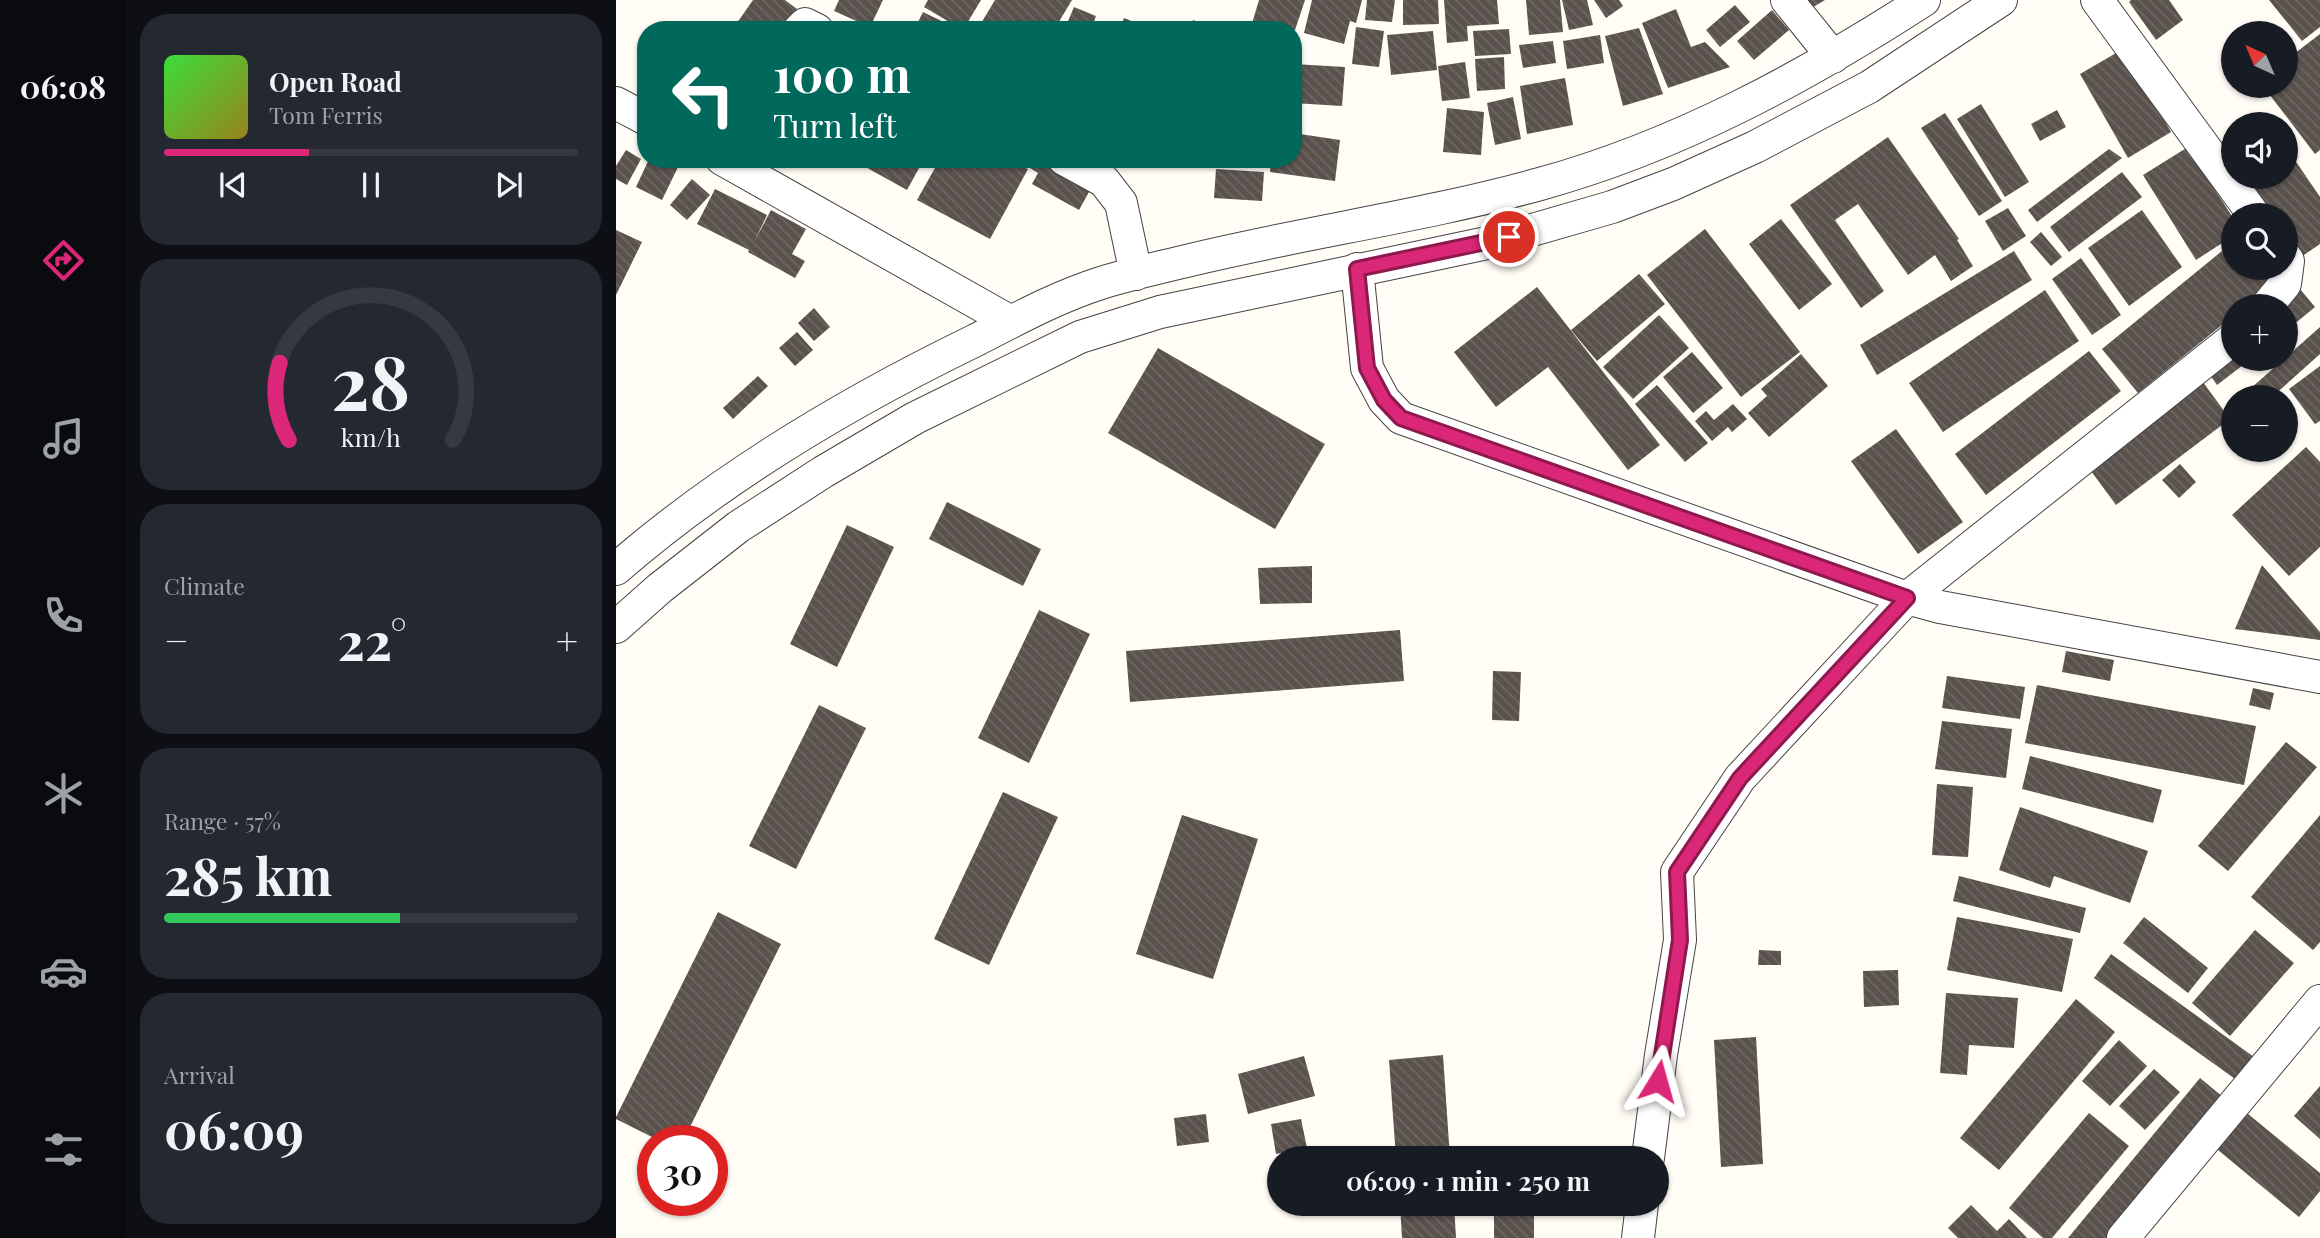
<!DOCTYPE html>
<meta charset="utf-8">
<style>
:root{--surface:#171b24;--page:#242831;--text:#f1f3f6;--muted:#9ea1a6;--line:#363941;--accent:#db2777}
body{margin:0;font-family:"Playfair Display",serif;background:var(--page);color:var(--text);height:100vh;display:flex;flex-direction:column;font-size:26px;white-space:nowrap}
*{box-sizing:border-box;margin:0}
p{font-size:23px;color:var(--muted)}
.icon{flex:none;width:38px;height:38px;fill:none;stroke:currentColor;stroke-width:2;stroke-linecap:round;stroke-linejoin:round}
.map{position:relative;flex:1;overflow:hidden}
.drawer{display:flex;flex-direction:column;gap:14px;padding:14px;background:#0d0f14;width:490px}
.drawer>*{flex:none}
.top-card{position:absolute;left:21px;top:21px;width:665px;height:147px;border-radius:28px;box-shadow:0 2px 5px #0004;background:#00695c;color:#fff;overflow:hidden}
.needle{width:46px;rotate:316deg}
.fabs{position:absolute;left:1605px;top:21px;display:grid;gap:14px}
.fabs a{display:grid;place-items:center;width:77px;height:77px;border-radius:50%;background:var(--surface);box-shadow:0 2px 5px #0004;font-size:35px}
.speed{position:absolute;left:21px;top:1125px;display:flex;gap:14px;font-size:35px;font-weight:700;text-align:center}
.speed>*{display:grid;place-content:center;width:91px;height:91px;border-radius:50%;background:var(--surface);box-shadow:0 2px 5px #0004;line-height:1}
.speed .limit{border:10px solid #d22;background:#fff;color:#111}
.pin{position:absolute;display:grid;place-items:center;width:60px;height:60px;color:#fff;margin:-30px;border:4px solid #fff;border-radius:50%;box-shadow:0 2px 7px #0007}
.me{position:absolute;width:77px;margin:-38px;rotate:8deg;stroke-linejoin:round;filter:drop-shadow(0 0 5px #0008)}
.turn{display:flex;align-items:center;gap:24px;height:147px;padding:0 21px;font-size:32px}
.turn .icon{width:91px;height:91px;stroke-width:2.5}
.turn b{display:block;font-size:49px;line-height:60px}
.big{font-size:52px;font-weight:700;line-height:1.1}
.drawer .tile{flex:1;display:flex;flex-direction:column;justify-content:center;gap:10px;min-width:0;padding:0 24px;border-radius:28px;background:var(--page)}
.drawer .dial{align-items:center;gap:0}
.dial svg{height:182px;overflow:visible;fill:none;stroke:var(--line);stroke-width:7;stroke-linecap:round;text-anchor:middle}
.dial text{fill:var(--text);stroke:none}
.song{display:flex;align-items:center;gap:21px}
.cover{width:84px;height:84px;border-radius:10px;background:linear-gradient(135deg,hsl(120 70% 55%),hsl(50 70% 35%))}
.played{height:7px;border-radius:4px;background:linear-gradient(90deg,var(--accent) 35%,var(--line) 35%)}
.keys{display:flex;justify-content:space-around;direction:ltr}
.heat{display:flex;justify-content:space-between;align-items:center;font-size:38px;direction:ltr}
.charge{height:10px;border-radius:5px;background:linear-gradient(90deg,#34c759 57%,var(--line) 0)}
.trip{position:absolute;left:651px;top:1146px;width:402px;height:70px;border-radius:35px;background:var(--surface);box-shadow:0 2px 5px #0004;font-weight:700;line-height:70px;text-align:center}
main{display:flex;flex:1;min-height:0}
.dock{display:flex;flex-direction:column;width:126px;justify-content:space-around;align-items:center;background:#090b0e;color:var(--muted)}
.dock .icon{width:49px;height:49px}
.dock .on{color:var(--accent)}
.dock b{font-size:32px;color:var(--text)}
.map>svg:first-child{display:block}
.building{fill:url(#building-back-hatch)}
.lines{fill:none;stroke-linecap:round;stroke-linejoin:round}
.street-casing{stroke:#444;stroke-width:34}
.street{stroke:#fff;stroke-width:32}
.route-casing{stroke:#8e194d;stroke-width:18}
.route{stroke:#db2777;stroke-width:12}
</style>
<main>
<nav class="dock">
<b>06:08</b>
<svg class="icon on" aria-label="directions" viewBox="0 0 24 24"><path d="M12 3l9 9-9 9-9-9zM9 14v-3h6M13 9l2 2-2 2"/></svg>
<svg class="icon" aria-label="music" viewBox="0 0 24 24"><path d="M9 18V5l10-2v13"/><circle cx="6" cy="18" r="3"/><circle cx="16" cy="16" r="3"/></svg>
<svg class="icon" aria-label="phone" viewBox="0 0 24 24"><path d="M5 4h4l2 5-3 2q2 4 5 5l2-3 5 2v4C11 20 4 13 5 4z"/></svg>
<svg class="icon" aria-label="climate" viewBox="0 0 24 24"><path d="M12 3v18M4 7l16 10M4 17L20 7"/></svg>
<svg class="icon" aria-label="car" viewBox="0 0 24 24"><path d="M5 17H2v-5l4-1 3-4h7l3 4 3 1v5h-3M9 17h6M6 11h13"/><circle cx="7" cy="17" r="2"/><circle cx="17" cy="17" r="2"/></svg>
<svg class="icon" aria-label="filters" viewBox="0 0 24 24"><path d="M4 7h16M4 17h16"/><circle cx="9" cy="7" r="2"/><circle cx="15" cy="17" r="2"/></svg>
</nav>
<section class="drawer">
<div class="tile">
<div class="song"><i class="cover"></i><div><b>Open Road</b><p>Tom Ferris</p></div></div>
<div class="played"></div>
<div class="keys"><svg class="icon" aria-label="previous" viewBox="0 0 24 24"><path d="M18 5L8 12l10 7zM5 5v14"/></svg><svg class="icon" aria-label="pause" viewBox="0 0 24 24"><path d="M8 5v14M16 5v14"/></svg><svg class="icon" aria-label="next" viewBox="0 0 24 24"><path d="M6 5l10 7-10 7zM19 5v14"/></svg></div>
</div>
<div class="tile dial"><svg viewBox="0 0 100 80">
<path d="M14 69A42 42 0 1 1 86 69"/>
<path d="M14 69A42 42 0 0 1 10 35" stroke="#db2777"/>
<text x="50" y="56" font-size="32" font-weight="700">28</text>
<text x="50" y="72" font-size="11">km/h</text>
</svg></div>
<div class="tile"><p>Climate</p>
<div class="heat"><a>−</a><b class="big">22°</b><a>+</a></div>
</div>
<div class="tile"><p>Range · 57%</p><b class="big">285 km</b><div class="charge"></div></div>
<div class="tile"><p>Arrival</p><b class="big">06:09</b></div>
</section>
<div class="map">
<svg width="1704" height="1238" viewBox="0 0 1704 1238">
<defs>
<pattern id="building-back-hatch" width="6" height="6" patternUnits="userSpaceOnUse" patternTransform="scale(1.75)"><rect width="6" height="6" fill="#5a524d"/><path d="M-1 5l2 2M0 0l6 6M5-1l2 2" fill="none" stroke="#6d6662"/></pattern>
</defs>
<rect width="100%" height="100%" fill="#fffdf5"/>
<path class="building" d="M137,0h32l12,9 -15,21h-50z
M223,0h44l-13,27 -36,-16z
M312,0h53l-18,30 -39,-23z
M379,0h77l-18,30h-20l-12,-7 -4,7h-41z
M643,0h46l-10,30h-45z
M696,0h50l-6,23 -6,-2 -6,23 -40,-11z
M751,0h28l-3,22 -27,-2z
M787,0h35l1,24 -36,1z
M828,0h53l2,24 -32,2 1,15 -21,2z
M910,0h34l3,32 -34,3z
M946,0h25l6,25 -24,5z
M978,0h25l4,6 -17,12z
M1182,0h27l-20,12z
M1515,0h38l14,20 -27,20 -27,-38z
M1653,0h51v27l-18,14z
M1119,5l15,17 -30,25 -14,-17z
M458,7l22,9 -5,14h-14l-11,-4z
M1060,9l15,38 14,-5 25,25 -62,21 -26,-65z
M1156,10l17,20 -35,30 -17,-19z
M307,12l33,16 -1,2h-41z
M508,18l30,12h-34z
M577,20l25,10h-29z
M740,27l28,4 -5,36 -27,-3z
M1023,28l24,66 -40,12 -18,-70z
M893,29l2,25 -36,2 -2,-25z
M817,31l4,39 -46,5 -4,-40z
M1704,34v116l-5,4 -52,-68h23v-26z
M984,35l4,28 -37,6 -4,-28z
M937,41l3,22 -33,5 -4,-23z
M1507,49l48,83 -43,26 -48,-84z
M888,57l1,32 -28,2 -2,-32z
M849,62l5,36 -28,3 -4,-35z
M677,64l52,3 -3,39 -49,-3z
M949,78l8,47 -46,9 -7,-48z
M897,97l8,42 -26,6 -8,-42z
M1365,104l48,78 -24,15 -48,-78z
M831,108l37,4 -3,43 -38,-3z
M1441,110l9,17 -26,14 -9,-17z
M1329,113l57,88 -23,15 -58,-88z
M677,133l47,7 -5,41 -65,-9 1,-13h22z
M1272,137l71,102 -2,1 16,26 -22,15 -16,-26 -27,20 -50,-71 -23,16 49,71 -23,17 -71,-103z
M1572,147l45,71v18l-37,24 -53,-85z
M1670,147l34,50v47l-19,13 -15,-23v-19h-13l-28,-38h41z
M1493,149l13,9 -85,64 -9,-12z
M10,150l15,9 -14,26 -11,-6v-13z
M33,159h11l18,8 -16,33 -26,-13z
M235,159h73l-17,31z
M324,159h69l19,10 -38,70 -73,-39z
M420,159h14l44,24 -15,27 -47,-26 6,-11 -8,-5z
M600,169l48,3 -2,29 -48,-3z
M1506,172l20,25 -73,55 -19,-25z
M76,179l18,16 -23,25 -17,-15z
M99,189l52,26 -12,25 16,-30 35,19 -14,25 13,7 -10,17 -47,-26 1,-2 -52,-26z
M1392,208l18,28 -23,15 -18,-30z
M1526,210l40,57 -53,39 -41,-58z
M1165,219l51,65 -33,26 -50,-66z
M1089,229l95,123 -59,45 -94,-122z
M0,230l26,12 -26,53z
M1425,232l21,25 -11,9 -21,-24z
M1617,242v26h30l12,14 -30,24h-12v10l-95,77 -36,-44z
M1398,251l18,29 -155,95 -17,-30z
M1465,258l40,57 -29,20 -40,-56z
M1023,274l26,30 -68,57 -26,-31z
M921,287l123,158 -32,25 -80,-103 -52,40 -42,-55z
M1684,289l15,18 -29,24v-25h-7z
M1429,290l34,51 -136,91 -34,-49z
M198,308l16,19 -16,14 -16,-18z
M1043,315l30,33 -56,51 -30,-32z
M1704,327v27l-48,43h-31z
M181,332l16,18 -18,16 -16,-18z
M542,348l167,96 -50,85 -167,-96z
M1473,351l32,40 -135,104 -31,-41z
M1076,352l31,36 -30,25 -30,-36z
M1185,354l27,32 -59,51 -21,-24 19,-17 -6,-7z
M1617,359h18l-34,26 -13,-18z
M1704,366v55l-5,3 -26,-35z
M1581,374l33,45 -114,86 -33,-45z
M142,376l10,10 -35,33 -10,-11z
M1041,385l51,58 -23,19 -50,-58z
M1117,404l14,15 -15,13 -4,-5 -16,14 -17,-20 11,-10 8,9z
M1280,429l67,93 -45,32 -67,-93z
M1690,447l14,15v85l-31,29 -57,-61z
M1564,464l16,18 -17,16 -17,-18z
M331,502l94,47 -18,37 -94,-47z
M231,525l47,22 -57,120 -47,-23z
M1646,565l58,67v8l-85,-11z
M696,566v37l-52,1 -2,-36z
M423,610l51,24 -61,129 -51,-25z
M784,630l4,51 -274,21 -4,-51z
M1450,651l48,9 -4,21 -48,-9z
M877,671l28,1 -2,49 -27,-1z
M1331,676l78,11 -5,32 -78,-11z
M1421,685l219,41 -12,59 -219,-42z
M1637,688l21,5 -4,17 -21,-5z
M203,705l47,23 -70,141 -47,-23z
M1326,721l70,8 -6,49 -71,-9z
M1670,742l31,25 -89,104 -30,-25z
M1414,756l132,34 -9,33 -131,-34z
M1321,784l36,3 -5,70 -36,-2z
M387,792l55,25 -69,148 -55,-26z
M1404,807l128,44 -18,52 -76,-27 -4,12 -51,-18z
M566,815l76,24 -45,140 -77,-25z
M1704,815v127l-7,8 -62,-53z
M1343,876l127,32 -6,25 -127,-32z
M102,912l63,32 -98,197h-23l-44,-22v-2z
M1341,917l116,22 -11,53 -115,-22z
M1528,917l64,51 -20,25 -65,-50z
M1639,930l39,33 -64,73 -38,-33z
M1143,950l22,1v14h-23z
M1495,954l143,103 -16,24 -144,-103z
M1282,970l1,35 -35,2 -1,-36z
M1330,993l72,5 -4,50 -45,-3 -2,30 -27,-2z
M1460,999l39,33 -116,138 -39,-32z
M1140,1037l7,127 -42,3 -7,-127z
M1503,1040l28,26 -37,40 -28,-25z
M827,1055l7,103h-54l-7,-98z
M688,1056l11,40 -67,18 -10,-40z
M1538,1069l26,23 -35,38 -26,-24z
M1584,1078l23,19 -115,141h-40z
M1704,1086v53l-26,-23z
M1626,1109l78,64v18l-21,26 -87,-72z
M1473,1113l40,33 -77,92h-9l-34,-30z
M590,1114l3,28 -32,4 -3,-28z
M685,1119l6,29 -31,6 -5,-30z
M784,1204h54l2,34h-54z
M878,1204h40v34h-40z
M1355,1205l26,26 12,-12 18,19h-69l-10,-10z"/>
<g class="lines">
<g class="street-casing">
<path id="street" d="M1171,0l46,57
M1481,0l157,215
M183,30l6,-6 12,6
M0,103l30,16
M106,159l289,163
M448,159l40,22 17,22 15,71
M741,269l10,99 17,32 17,18 506,180 33,9 380,70
M1651,306l18,-22 3,-23 -2,-3
M0,569c108,-94 232,-167 360,-229 41,-21 81,-43 125,-57 25,-8 52,-14 77,-20 120,-30 243,-46 362,-79 138,-38 265,-107 384,-184
M0,627l44,-39 78,-61 85,-55 92,-54 165,-81 80,-25 327,-69 125,-36 61,-23 82,-37 114,-60 132,-87
M1032,1158l13,-103 19,-115 -3,-68 63,-94 167,-180 326,-259
M1022,1238l4,-34
M1507,1238l197,-237"/>
</g>
<use href="#street" class="street"/>
</g>
<g class="lines">
<g class="route-casing">
<path id="route" d="M893,237l-152,32 10,99 17,32 17,18 506,180 -167,180 -63,94 3,68 -22,141"/>
</g>
<use href="#route" class="route"/>
</g>
</svg>
<div class="fabs">
<a><svg class="needle" viewBox="-14 -14 28 28"><path d="M0-13l5 13h-10z" fill="#e53935"/><path d="M0 13l5-13h-10z" fill="#9ea1a6"/></svg></a>
<a><svg class="icon" aria-label="sound" viewBox="0 0 24 24"><path d="M4 9h4l5-4v14l-5-4H4zM17 9q2 3 0 6"/></svg></a>
<a><svg class="icon" aria-label="search" viewBox="0 0 24 24"><circle cx="10" cy="10" r="6"/><path d="M15 15l6 6"/></svg></a>
<a>+</a>
<a>−</a>
</div>
<div class="speed"><div class="limit">30</div></div>
<div class="pin" style="left:893px;top:237px;background:#d93025"><svg class="icon" aria-label="arrive" viewBox="0 0 24 24"><path d="M6 21V4h12l-3 4 3 4H6"/></svg></div>
<svg class="me" style="left:1042px;top:1081px" viewBox="-20 -20 40 40"><path d="M0-17L14 15 0 8-14 15z" fill="#db2777" stroke="#fff" stroke-width="4"/></svg>
<div class="trip">06:09 · 1 min · 250 m</div>
<div class="top-card">
<div class="turn"><svg class="icon" aria-label="left" viewBox="0 0 24 24"><path d="M17 20v-9H6M10 6l-5 5 5 5"/></svg><div><b>100 m</b>Turn left</div></div>
</div>
</div>
</main>
